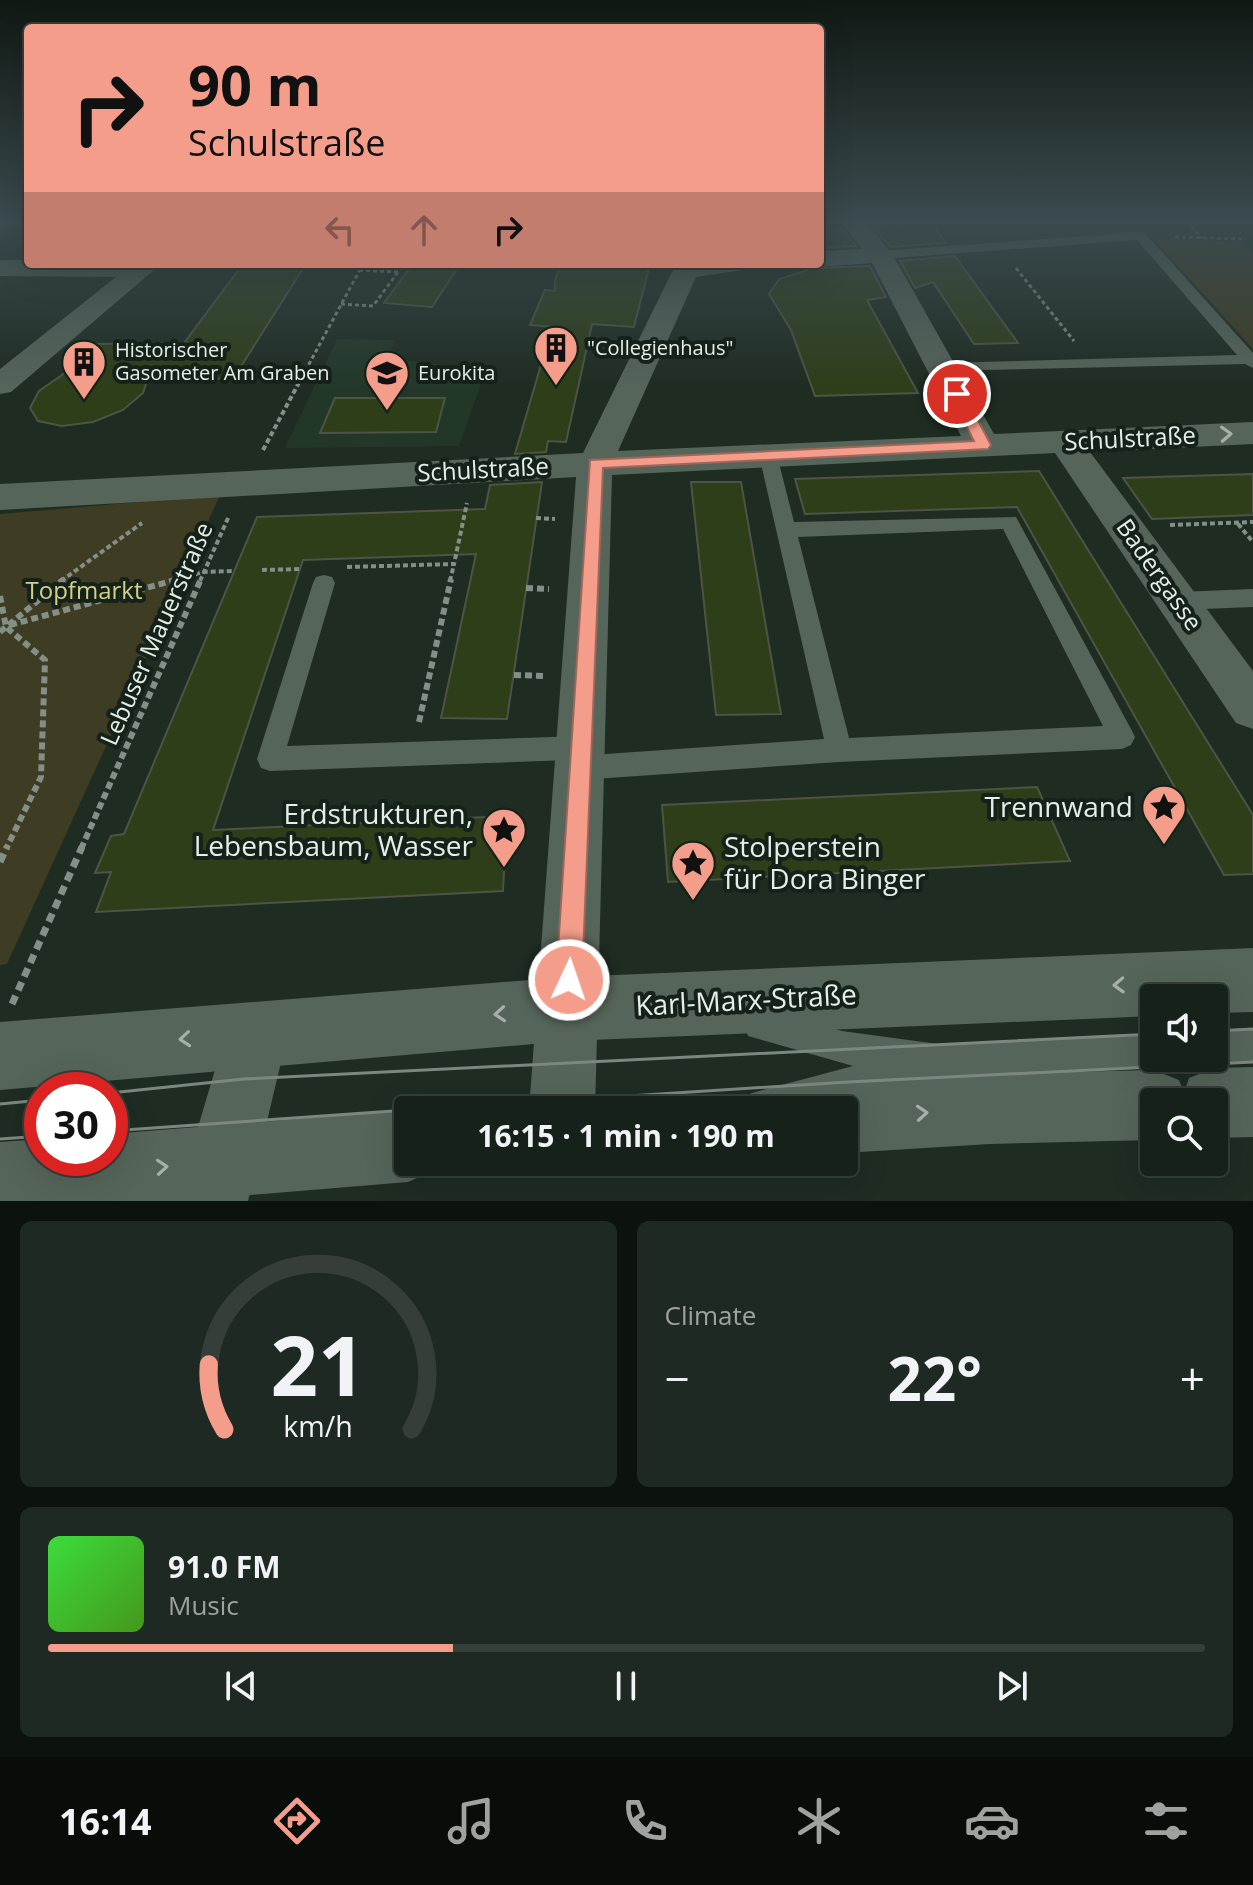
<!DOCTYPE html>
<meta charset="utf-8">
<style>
:root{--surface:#16211a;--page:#1f2923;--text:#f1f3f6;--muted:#9ea3a2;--line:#353e39;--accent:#f49d8b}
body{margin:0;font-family:"Open Sans",sans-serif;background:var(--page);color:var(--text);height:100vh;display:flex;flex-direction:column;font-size:30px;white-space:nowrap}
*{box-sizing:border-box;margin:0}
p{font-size:26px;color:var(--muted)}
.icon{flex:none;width:44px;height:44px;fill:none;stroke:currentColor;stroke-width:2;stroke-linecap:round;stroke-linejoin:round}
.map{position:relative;height:1201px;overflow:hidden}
.panel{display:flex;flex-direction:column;gap:20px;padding:20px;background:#0c120e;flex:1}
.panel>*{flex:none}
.banner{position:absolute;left:24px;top:24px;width:800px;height:244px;border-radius:8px;box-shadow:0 8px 32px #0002,0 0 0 2px var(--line);background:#f49d8b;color:#111;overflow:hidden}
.buttons{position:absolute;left:1140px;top:984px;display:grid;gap:16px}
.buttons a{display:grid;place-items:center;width:88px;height:88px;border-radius:8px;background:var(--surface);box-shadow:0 8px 32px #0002,0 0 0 2px var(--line);font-size:40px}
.speed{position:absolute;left:24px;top:1072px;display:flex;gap:16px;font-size:40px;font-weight:700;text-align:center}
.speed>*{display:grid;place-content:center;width:104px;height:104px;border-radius:50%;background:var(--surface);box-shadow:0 8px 32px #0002,0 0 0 2px var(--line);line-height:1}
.speed .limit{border:12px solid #d22;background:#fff;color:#111}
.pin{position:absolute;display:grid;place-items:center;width:68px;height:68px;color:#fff;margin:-34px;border:4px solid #fff;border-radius:50%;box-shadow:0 2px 8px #0007}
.me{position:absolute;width:88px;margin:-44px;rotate:3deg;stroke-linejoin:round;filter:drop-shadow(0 0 6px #0008)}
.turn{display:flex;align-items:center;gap:28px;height:168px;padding:0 32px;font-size:36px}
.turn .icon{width:104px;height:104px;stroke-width:2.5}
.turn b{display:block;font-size:56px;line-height:68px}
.lanes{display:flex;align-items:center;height:76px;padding:0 32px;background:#0003;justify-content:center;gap:40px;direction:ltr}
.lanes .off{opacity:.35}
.big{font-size:60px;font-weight:700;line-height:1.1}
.panel .tile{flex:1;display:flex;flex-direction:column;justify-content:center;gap:12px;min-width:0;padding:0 28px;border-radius:12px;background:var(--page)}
.panel .dial{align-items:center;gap:0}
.dial svg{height:208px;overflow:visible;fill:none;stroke:var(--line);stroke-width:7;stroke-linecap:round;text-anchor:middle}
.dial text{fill:var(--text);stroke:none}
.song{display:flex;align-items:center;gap:24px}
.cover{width:96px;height:96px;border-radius:12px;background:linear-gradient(135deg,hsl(120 70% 55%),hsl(100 70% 35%))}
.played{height:8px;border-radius:4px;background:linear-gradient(90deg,var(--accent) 35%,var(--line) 35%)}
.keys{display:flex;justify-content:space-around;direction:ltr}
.heat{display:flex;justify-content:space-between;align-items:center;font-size:44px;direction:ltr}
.panel .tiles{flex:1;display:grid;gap:20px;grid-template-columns:1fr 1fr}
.tile:last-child{grid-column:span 2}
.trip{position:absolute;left:394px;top:1096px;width:464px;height:80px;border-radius:8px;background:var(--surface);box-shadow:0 8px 32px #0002,0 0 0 2px var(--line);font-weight:700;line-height:80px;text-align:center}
.dock{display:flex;height:128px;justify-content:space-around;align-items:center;background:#090d0a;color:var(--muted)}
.dock .icon{width:56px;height:56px}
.dock .on{color:var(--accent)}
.dock b{font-size:36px;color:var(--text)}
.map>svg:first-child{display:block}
.built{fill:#233729}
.green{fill:#3e3c22}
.building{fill:#2d3e18;stroke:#4d5445;stroke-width:2}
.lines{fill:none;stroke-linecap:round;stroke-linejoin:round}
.path-far3{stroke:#848f87;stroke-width:3;stroke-dasharray:4 3;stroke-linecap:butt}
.path-far2{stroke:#848f87;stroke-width:4;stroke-dasharray:5 3;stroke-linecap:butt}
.path-far1{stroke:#848f87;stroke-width:6;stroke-dasharray:7 4;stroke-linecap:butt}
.path{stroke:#848f87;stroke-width:7;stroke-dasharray:9 6;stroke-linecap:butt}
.service{fill:#56655a;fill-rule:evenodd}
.minor{fill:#56655a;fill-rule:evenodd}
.tertiary{fill:#56655a;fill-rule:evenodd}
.tram{stroke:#7c887f;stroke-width:3}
.oneway{stroke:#a5b0a8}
.route{fill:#f49d8b;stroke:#9f665a;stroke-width:2}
.labels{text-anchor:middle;stroke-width:8;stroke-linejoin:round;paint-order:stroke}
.far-poi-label{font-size:20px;fill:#e6eee8;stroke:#152219;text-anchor:start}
.street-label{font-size:24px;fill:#e6eee8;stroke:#152219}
.park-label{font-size:24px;fill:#d4cf86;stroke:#152219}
.near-poi-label{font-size:28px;fill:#e6eee8;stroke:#152219;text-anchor:end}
.near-street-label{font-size:28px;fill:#e6eee8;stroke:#152219}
</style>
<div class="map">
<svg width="1253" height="1201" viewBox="0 0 1253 1201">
<rect width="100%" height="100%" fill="#1e2c22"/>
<path class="built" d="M337,339l58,1 -7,18 87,11 8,9 -24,68 -174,2z"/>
<path class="green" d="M1153,238l88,4 12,12v95z
M220,495l-213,469 -7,1v-451z"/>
<path class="building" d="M931,222l15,21 -56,4 -16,-20z
M843,230l13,16 -36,2v-16z
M955,256l63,87 -44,1 -41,-62 -18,6 -15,-27z
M243,264h63l-73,115 -85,-1 -5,15 -20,17 -30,12 -31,4 -24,-5 -8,-13 9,-17 23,-16 28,-31 94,-1z
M413,264h47l-28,43 -48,-4z
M561,264h89l-16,63 -42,-3 -26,118 -18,-1 -2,11 -31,2 37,-127 -22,-2 15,-35 10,1v-11z
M870,266l16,31 -19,3 51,93 -103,3 -24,-66 -22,-36 10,-15 35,-11z
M335,398h110l-9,34 -116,1z
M1039,471l214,344v59l-29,1 -207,-368 -212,7 -10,-35z
M1253,474v41l-101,4 -29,-41z
M542,482l-35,237 -66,-1 35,-164 -173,6 -90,270 294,-14 -4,75 -407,21 15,-40 -16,1 16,-37 13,-2 133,-317 228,-8 5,-24z
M691,482h50l40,232 -65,1z
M1037,787l33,74 -402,21 -6,-77z"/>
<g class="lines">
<path class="path-far3" d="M1186,221l16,17
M1243,221l4,3
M1175,237l71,2
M1016,268l58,73
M359,270l39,2
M341,304l32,2 31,-42
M302,377l61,-113"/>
<path class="path-far2" d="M263,450l40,-75
M536,518l19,1
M1238,524l15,18
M1170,525l83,-3
M347,567l107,-3 13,-61
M262,570l39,-1
M61,581l81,-58
M172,581l31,-9 30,-1
M200,581l29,-65
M450,581l4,-17"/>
<path class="path-far1" d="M526,588l23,1
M0,596l6,31 39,33 -4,117 -35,72
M10,625l169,-46
M0,632l64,-53
M514,675l31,1
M419,722l32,-143
M81,849l120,-270"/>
<path class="path" d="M0,862l7,-15
M12,1004l70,-157"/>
<path class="service" d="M1140,232l5,1 108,120v15l-8,-4 -307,7v-6l6,-2 293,-8 -100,-115 -257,19 -7,-4 7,-4z
M768,449l9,6 17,67 222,-5 115,212 4,8 -4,8 -9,4 -283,13 -259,18 -9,-3 -4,-9 3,-8 -300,11 -9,-3 -4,-9 56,-176 3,-6 8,-2 8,2 3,6 -48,163 294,-10 9,4 4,8 -3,7 233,-16 -65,-284zM1003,529l100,197 -254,12 -51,-201z
M1253,589v18l-75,3 -8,-3 -3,-6 3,-6 8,-3z
M760,1008l82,23 96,13 216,-11v25h13l-13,9 -220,10 -117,33h-82l5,-12 12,-5 101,-27 -105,-30 -4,-12 4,-12z
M1253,1028v34l-39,2 -12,-5 12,-1v-28z"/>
<path class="minor" d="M840,221h25l28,34 101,179 259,-12v22l-163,8 163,219v58l-17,-6 -181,-270 -443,22 -17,635h-66l47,-633 -576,33v-26l583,-31 89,-181 4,-6 8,-2h69l-4,5 -53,8 -78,174 343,-15 -89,-173 -52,4 -9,-3h9v-13l42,-2z
M0,260h28v4h133l-150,128 -11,2v-25l116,-92 -116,-1z
M257,1002l22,9 9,22 -40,168h-72l50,-168 9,-22z"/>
<path class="tertiary" d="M1253,948v64l-39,1v-15h-60v18l-586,25 -568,49v-68l568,-45z
M1253,1067v70l-39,1v-36h-60v38l-164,4 -146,9v-43h-32l7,-17 25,-10 146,-9 164,-4 25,10 5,13 5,-15 25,-10z
M408,1110v52h29l-4,9 -25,11 -231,19h-177v-59l42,-3v19h68v-24z"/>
<path class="tram" d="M1214,1031l39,-2
M110,1093l134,-14 910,-45
M0,1104l42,-4
M408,1110l440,-28 405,-20
M110,1131l298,-21
M0,1139l42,-3"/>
</g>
<defs><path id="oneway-chevron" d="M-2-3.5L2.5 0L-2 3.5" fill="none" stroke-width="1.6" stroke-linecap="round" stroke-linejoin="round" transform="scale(2)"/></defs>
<g class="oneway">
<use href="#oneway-chevron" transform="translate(1226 434) rotate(-3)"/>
<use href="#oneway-chevron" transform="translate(1119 985) rotate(178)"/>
<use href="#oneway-chevron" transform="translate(500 1014) rotate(176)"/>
<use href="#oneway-chevron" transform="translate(185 1039) rotate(175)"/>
<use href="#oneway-chevron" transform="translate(922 1113) rotate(-4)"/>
<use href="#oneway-chevron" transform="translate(162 1167) rotate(-4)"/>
</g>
<linearGradient id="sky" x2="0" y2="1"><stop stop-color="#101813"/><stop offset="0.57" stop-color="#3b4b4f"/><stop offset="1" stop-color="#3b4b4f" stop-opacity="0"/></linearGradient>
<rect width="1253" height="389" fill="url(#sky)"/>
<path class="route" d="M957,390l7,4 27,51 -3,4 -385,19 -21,512 -3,10 -10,3 -9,-3 -4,-10 34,-520 384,-19 -24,-47z"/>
<defs>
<g id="building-pin" transform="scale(2.3)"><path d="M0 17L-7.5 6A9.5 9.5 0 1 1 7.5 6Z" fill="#f49d8b" stroke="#152219"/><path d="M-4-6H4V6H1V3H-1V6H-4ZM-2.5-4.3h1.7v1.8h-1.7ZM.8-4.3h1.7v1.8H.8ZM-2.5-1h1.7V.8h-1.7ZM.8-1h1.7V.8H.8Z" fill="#111"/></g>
<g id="school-pin" transform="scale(2.3)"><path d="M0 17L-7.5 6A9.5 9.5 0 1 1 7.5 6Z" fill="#f49d8b" stroke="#152219"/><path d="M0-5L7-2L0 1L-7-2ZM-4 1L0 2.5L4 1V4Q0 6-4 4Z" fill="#111"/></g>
<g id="sight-pin" transform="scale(2.3)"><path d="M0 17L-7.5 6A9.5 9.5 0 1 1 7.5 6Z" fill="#f49d8b" stroke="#152219"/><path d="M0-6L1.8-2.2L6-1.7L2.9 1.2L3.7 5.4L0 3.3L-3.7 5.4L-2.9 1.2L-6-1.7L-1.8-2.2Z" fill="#111"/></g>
</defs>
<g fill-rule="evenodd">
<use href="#building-pin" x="556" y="348"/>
<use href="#building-pin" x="84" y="362"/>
<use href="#school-pin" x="387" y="373"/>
<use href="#sight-pin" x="1164" y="807"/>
<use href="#sight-pin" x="504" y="830"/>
<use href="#sight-pin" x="693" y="863"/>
</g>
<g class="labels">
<g class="far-poi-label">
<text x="587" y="355">"Collegienhaus"</text>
<text x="115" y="357">Historischer<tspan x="115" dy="23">Gasometer Am Graben</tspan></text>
<text x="418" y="380">Eurokita</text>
</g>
<g class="street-label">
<text transform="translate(1130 439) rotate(-3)" y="8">Schulstraße</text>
<text transform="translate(483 470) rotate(-3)" y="8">Schulstraße</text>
<text transform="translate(1159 575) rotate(55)" y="8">Badergasse</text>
<text transform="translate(157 634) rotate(-66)" y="8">Lebuser Mauerstraße</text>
</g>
<g class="park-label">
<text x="84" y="599">Topfmarkt</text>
</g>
<g class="near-poi-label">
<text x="1133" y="817">Trennwand</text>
<text x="473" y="824">Erdstrukturen,<tspan x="473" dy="32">Lebensbaum, Wasser</tspan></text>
<text x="724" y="857" text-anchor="start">Stolperstein<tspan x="724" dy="32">für Dora Binger</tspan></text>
</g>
<g class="near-street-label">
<text transform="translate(746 1000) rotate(-3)" y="10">Karl-Marx-Straße</text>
</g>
</g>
</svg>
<div class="buttons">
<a><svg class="icon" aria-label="sound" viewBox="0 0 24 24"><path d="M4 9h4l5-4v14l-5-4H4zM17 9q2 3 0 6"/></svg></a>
<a><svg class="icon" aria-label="search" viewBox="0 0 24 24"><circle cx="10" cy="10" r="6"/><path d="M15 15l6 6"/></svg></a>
</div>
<div class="speed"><div class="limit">30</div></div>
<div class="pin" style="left:957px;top:394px;background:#d93025"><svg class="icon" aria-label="arrive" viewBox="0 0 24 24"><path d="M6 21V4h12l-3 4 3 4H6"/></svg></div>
<svg class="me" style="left:569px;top:980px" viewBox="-20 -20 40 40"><circle r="17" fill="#f49d8b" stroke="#fff" stroke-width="3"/><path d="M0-11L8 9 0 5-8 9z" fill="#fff"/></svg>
<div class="trip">16:15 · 1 min · 190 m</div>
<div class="banner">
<div class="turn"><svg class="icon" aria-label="right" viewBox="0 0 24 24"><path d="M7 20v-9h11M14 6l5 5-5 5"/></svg><div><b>90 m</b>Schulstraße</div></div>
<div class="lanes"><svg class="icon off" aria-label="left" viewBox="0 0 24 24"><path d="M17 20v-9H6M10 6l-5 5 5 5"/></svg><svg class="icon off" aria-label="ahead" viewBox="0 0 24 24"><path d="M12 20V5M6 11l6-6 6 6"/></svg><svg class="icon" aria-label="right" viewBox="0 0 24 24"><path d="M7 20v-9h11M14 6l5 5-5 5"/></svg></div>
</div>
</div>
<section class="panel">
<div class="tiles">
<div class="tile dial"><svg viewBox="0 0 100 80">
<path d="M14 69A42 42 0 1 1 86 69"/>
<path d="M14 69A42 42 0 0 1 8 44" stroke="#f49d8b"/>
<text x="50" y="56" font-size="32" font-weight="700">21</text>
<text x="50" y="72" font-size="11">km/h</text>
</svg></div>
<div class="tile"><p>Climate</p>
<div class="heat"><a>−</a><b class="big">22°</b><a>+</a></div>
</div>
<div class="tile">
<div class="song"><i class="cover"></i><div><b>91.0 FM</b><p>Music</p></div></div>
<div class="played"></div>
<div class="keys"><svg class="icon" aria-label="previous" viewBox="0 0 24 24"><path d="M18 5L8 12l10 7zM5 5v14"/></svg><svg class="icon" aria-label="pause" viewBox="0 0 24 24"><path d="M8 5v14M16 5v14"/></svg><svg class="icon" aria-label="next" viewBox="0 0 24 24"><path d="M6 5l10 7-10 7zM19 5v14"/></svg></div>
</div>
</div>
</section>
<nav class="dock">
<b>16:14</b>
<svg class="icon on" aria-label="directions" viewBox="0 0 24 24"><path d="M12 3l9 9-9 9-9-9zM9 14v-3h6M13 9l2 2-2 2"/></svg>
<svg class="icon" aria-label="music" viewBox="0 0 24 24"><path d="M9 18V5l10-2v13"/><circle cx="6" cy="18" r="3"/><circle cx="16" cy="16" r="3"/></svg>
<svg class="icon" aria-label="phone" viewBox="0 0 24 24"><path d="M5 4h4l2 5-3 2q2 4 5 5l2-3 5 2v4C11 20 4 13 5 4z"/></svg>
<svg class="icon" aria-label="climate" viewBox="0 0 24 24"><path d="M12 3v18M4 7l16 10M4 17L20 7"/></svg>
<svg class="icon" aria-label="car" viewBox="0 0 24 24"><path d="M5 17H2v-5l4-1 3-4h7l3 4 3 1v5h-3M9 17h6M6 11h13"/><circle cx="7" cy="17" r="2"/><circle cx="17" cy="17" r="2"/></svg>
<svg class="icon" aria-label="filters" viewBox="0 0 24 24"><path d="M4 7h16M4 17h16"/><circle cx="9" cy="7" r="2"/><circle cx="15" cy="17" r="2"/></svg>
</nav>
